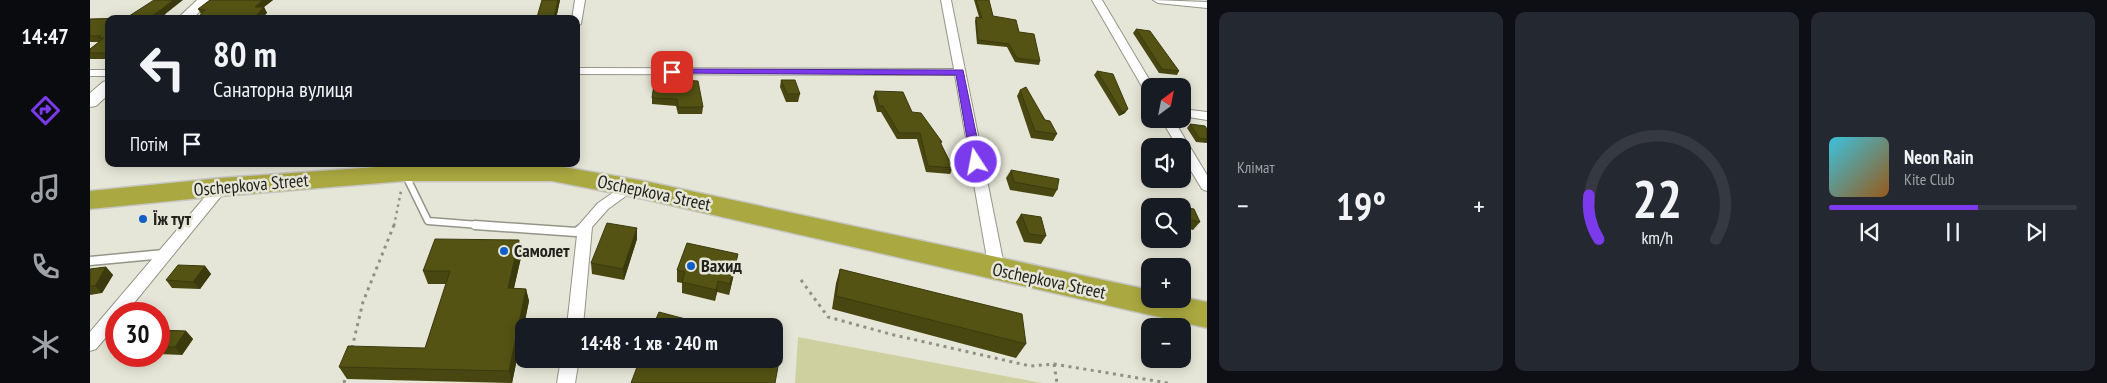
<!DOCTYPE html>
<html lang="uk">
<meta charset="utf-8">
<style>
:root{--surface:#171b24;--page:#242831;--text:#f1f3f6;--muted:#9ea1a6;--line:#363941;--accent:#7c3aed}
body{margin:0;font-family:"PT Sans Narrow",sans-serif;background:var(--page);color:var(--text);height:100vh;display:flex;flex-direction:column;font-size:19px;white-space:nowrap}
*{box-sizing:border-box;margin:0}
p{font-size:16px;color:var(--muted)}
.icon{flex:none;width:28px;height:28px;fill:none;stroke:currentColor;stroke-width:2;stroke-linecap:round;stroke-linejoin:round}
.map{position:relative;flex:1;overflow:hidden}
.panel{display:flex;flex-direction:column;gap:12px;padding:12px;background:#0d0f14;width:900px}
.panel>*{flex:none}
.guide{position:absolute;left:15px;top:15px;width:475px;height:152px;border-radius:10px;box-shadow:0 2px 12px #0003;background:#171b24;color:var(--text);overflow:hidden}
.needle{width:32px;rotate:32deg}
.tools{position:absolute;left:1051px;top:78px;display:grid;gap:10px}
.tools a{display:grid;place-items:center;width:50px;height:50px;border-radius:10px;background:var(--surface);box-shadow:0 2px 12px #0003;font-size:25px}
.speed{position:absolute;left:15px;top:302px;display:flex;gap:10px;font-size:25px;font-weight:700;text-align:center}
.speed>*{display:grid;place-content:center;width:65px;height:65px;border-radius:50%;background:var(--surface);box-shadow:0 2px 12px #0003;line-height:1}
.speed .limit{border:8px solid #d22;background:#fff;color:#111}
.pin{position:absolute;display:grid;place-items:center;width:42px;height:42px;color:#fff;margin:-21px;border-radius:10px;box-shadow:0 2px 8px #0006}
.me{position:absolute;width:55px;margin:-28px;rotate:349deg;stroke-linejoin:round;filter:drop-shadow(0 0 4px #0008)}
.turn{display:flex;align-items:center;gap:18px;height:105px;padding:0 25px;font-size:22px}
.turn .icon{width:65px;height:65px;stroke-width:2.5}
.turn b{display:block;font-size:35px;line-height:42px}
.then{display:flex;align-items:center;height:48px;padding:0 25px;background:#0003;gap:10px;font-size:19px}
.big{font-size:38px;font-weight:800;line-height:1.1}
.panel .widget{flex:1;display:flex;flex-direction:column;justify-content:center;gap:8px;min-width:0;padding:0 18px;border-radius:10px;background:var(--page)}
.panel .dial{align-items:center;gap:0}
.dial svg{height:130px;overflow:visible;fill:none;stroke:var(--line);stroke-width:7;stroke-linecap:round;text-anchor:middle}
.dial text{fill:var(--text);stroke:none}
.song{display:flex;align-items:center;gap:15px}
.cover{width:60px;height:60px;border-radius:8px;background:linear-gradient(135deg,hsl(190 70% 55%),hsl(30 70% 35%))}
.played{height:5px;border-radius:2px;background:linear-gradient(90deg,var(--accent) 60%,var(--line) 60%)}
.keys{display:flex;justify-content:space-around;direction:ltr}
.heat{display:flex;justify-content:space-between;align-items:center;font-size:28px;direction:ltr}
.panel .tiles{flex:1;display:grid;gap:12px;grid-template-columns:repeat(3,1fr)}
.trip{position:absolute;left:425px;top:318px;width:268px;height:50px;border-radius:10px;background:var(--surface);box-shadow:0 2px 12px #0003;font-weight:800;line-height:50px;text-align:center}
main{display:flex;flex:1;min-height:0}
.tab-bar{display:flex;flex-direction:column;width:90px;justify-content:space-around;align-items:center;background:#090b0e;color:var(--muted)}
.tab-bar .icon{width:35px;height:35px}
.tab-bar .current{color:var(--accent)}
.tab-bar b{font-size:22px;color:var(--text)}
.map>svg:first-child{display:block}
.green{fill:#cfd0a0}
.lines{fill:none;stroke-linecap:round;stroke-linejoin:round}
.lane-far1-casing{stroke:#949587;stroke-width:9}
.lane-casing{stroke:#949587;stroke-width:11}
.street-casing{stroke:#949587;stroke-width:2}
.secondary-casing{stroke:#949587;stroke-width:2}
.highway-casing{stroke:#c6c6c4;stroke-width:3}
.path-far1{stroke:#909086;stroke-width:2.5;stroke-dasharray:2.5 4;stroke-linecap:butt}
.path{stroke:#909086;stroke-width:3;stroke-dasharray:3 4.5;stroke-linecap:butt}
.lane-far1{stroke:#fff;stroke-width:6}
.lane{stroke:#fff;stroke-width:8}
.street{fill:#fff;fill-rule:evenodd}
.secondary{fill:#fff;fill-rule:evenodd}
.highway{fill:#aaa840;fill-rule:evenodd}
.wall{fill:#484711}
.shaded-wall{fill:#3b3a0e}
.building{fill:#545314;stroke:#3b3a0e}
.route{fill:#7c3aed;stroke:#51269a}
.poi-dot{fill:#105ec8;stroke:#e6e6d8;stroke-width:2}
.labels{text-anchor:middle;stroke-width:5;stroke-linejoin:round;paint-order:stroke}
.street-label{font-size:18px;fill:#22221d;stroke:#e6e6d8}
.poi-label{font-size:18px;font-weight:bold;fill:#22221d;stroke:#e6e6d8;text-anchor:start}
</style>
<main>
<nav class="tab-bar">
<b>14:47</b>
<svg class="icon current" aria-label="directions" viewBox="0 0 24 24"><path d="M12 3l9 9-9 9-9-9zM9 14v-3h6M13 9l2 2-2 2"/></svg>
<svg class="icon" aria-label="music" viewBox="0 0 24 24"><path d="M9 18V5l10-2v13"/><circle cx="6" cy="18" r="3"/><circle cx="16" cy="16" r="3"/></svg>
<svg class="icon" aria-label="phone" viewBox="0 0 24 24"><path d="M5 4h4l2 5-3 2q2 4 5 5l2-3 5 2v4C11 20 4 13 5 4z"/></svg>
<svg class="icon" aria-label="climate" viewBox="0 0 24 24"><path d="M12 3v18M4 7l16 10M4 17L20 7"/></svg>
</nav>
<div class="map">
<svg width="1117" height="383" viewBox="0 0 1117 383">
<rect width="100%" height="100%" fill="#e6e6d8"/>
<path class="green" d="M708,337l244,46h-247z"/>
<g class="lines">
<g class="lane-far1-casing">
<path id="lane-far1" d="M315,174l23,47 64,5"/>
</g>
<g class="lane-casing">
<path id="lane" d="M385,225l101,7 9,-6
M0,261l74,-7"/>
</g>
<g class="street-casing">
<path id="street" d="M485,0h10l-4,24 -5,3v-8h-4z
M851,0h10l54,270 -2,4 -6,2 -6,-2 -2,-4 -34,-195 -379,-1v-6l378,1z
M1002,0h10l51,86h-3v7l-6,-3z
M1063,0l54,2v6l-49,-5z
M0,70h19v6h-19z
M1092,109l25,3v8l-25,-4z
M1071,119h12l34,56v16l-5,-2 -20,-33v-10h-5z
M131,182l5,2 2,3 -2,3 -101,124h-9v11l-20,24 -6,2v-19l126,-148z
M539,182l5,2 2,3 -2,3 -26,19 -16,18 -9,99h-16l11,-100 20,-23z
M471,359h18l-4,24h-18z"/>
</g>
<g class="secondary-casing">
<path id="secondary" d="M107,0h15l-20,19h-15z
M19,80v14l-13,12 -6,1v-14l13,-11z"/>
</g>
<g class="highway-casing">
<path id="highway" d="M315,165h147l92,16 506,109v9h32v-2l25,5v26l-563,-129 -92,-18h-147l-184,15 -131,13v-18l131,-13z"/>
</g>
<path class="path-far1" d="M304,226l7,-35"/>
<path class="path" d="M711,280l27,37 66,18 136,31 24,-2 114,19
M262,348l11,-46 31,-77
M964,364l3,19
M254,383l2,-8"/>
<use href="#lane-far1" class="lane-far1"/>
<use href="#lane" class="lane"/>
<use href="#street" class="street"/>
<use href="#secondary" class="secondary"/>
<use href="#highway" class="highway"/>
</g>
<path class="wall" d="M120,0h63l-9,7 3,6 -66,1 -3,-5z
M452,0h18l-4,19h-18z
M884,0h15l4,16 26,16 21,29 -1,4 -24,-3 -8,-15 -30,-3 -2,-23 1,-4h3z
M76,14l-7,5h-50v40h-19v-10l9,-7h-9v-23l36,-1z
M1046,29l43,42 -2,4 -18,-2 -26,-40z
M1007,71l28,42 -6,3 -25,-41z
M565,78l48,29 -1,7h-24l-2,-8 -24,-2v-6z
M691,80l19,14 -2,8h-12l-6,-15z
M930,90l37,44 -4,7 -22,-3 -14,-42z
M785,91l37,21 30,30 -1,2 12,24 -3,6 -24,-2 -9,-33h-20l-16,-27h-4l-4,-15z
M1100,124l17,5v14l-11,-1 -9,-14z
M921,170l46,20 -4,7 -43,-7 -4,-12z
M1060,207v14l-4,-1 2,-10z
M1092,207l18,15 -7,8 -11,-3z
M931,214l25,22 -5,8 -17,-2 -8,-20z
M547,228v11l-13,41 -32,-6 -1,-11z
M432,253l-8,35 12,1 3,12 -17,82 -165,-4 -8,-12 86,-19 21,-64h-18l-5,-13z
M646,265l-7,30 -12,-3 -2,9 -33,-8v-10l-5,-1v-12z
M115,266l6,8 -11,15 -28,-1 -6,-8z
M16,267l7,8 -11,18 -12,2v-26z
M750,269l186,75 -10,14 -184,-49 4,-26z
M69,330l27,1 7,8 -11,16 -23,-1z"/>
<path class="shaded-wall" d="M83,0h10l-24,19h-12z
M173,0h10l-9,7 3,6 -5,6h-9l2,-12z
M468,0h2l-4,19h-2z
M19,50v8l-4,-5z
M1038,109l-3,4 -6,3 3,-4z
M547,228v11l-13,41 -1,-11z
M429,240l3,13 -11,48 -3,-13z
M648,254l-2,11 -7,30 1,-11z
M115,266l6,8 -11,15 -7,-7z
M16,267l7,8 -11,18 -7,-7z
M628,281l-1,11 -2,9 1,-11z
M436,289l3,12 -17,82 -3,-12z
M96,331l7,8 -11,16 -7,-8z"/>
<path class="building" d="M64,0h19l-11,9 -15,10h-38v31l-4,3h-15v-4l14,-11h-6l3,-2h-11v-17l36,-1z
M120,0h53l-8,7h9l-11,12h-57l9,-9 -7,-1z
M452,0h16l-4,17h-17z
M886,0h13l4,16 23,4 3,12 15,2 6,27 -23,-3 -8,-14 -31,-4 -2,-23 6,1z
M1046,29l14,2 29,40 -17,-2z
M1007,71l16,3 15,35 -6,3z
M565,78l43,3 5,26h-25l-1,-8 -25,-1z
M691,80h14l5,14h-13z
M936,87l19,33 5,1 7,13 -22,-3 -15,-41z
M785,91l28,1 9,20 9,1 21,29h-2l13,26 -25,-2 -8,-33h-21l-16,-27h-4z
M1100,124l15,2 2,3v10l-8,-1z
M921,170l48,9 -2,11 -43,-8z
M1064,202l25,4h-26z
M1092,207l12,2 6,13 -18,-4z
M931,214l20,3 5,19 -17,-2z
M517,223l30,5 -14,41 -32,-6z
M345,239l84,1 -11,48 18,1 -17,82 -170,-4 9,-21 77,2 25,-77h-27z
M597,243l51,11 -8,30 -12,-3 -2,9 -34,-8 3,-10 -8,-2z
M88,265l27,1 -12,16 -27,-2z
M16,267l-11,19h-5v-17z
M750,269l182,45 4,30 -190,-48z
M569,312l53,14h-59z
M69,330l27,1 -11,16h-16z
M684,343l8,2 -7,38h-144l9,-24h134z"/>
<path class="route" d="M582,69l291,1 19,92 -6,4 -5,-4 -15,-87 -287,-2v-3z"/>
<g class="poi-dot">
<circle cx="53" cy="219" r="5"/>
<circle cx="414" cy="251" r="5"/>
<circle cx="601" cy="266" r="5"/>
</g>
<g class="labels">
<g class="street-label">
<text transform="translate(161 185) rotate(-5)" y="6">Oschepkova Street</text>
<text transform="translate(564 193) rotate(12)" y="6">Oschepkova Street</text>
<text transform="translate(959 281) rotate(12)" y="6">Oschepkova Street</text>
</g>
<g class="poi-label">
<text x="63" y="225">Їж тут</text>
<text x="424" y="257">Самолет</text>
<text x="611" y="272">Вахид</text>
</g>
</g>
</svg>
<div class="tools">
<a><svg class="needle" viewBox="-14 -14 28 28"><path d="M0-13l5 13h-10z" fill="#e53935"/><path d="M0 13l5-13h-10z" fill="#9ea1a6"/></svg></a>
<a><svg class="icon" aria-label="sound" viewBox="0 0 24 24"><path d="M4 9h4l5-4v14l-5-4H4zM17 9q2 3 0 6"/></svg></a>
<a><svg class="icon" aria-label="search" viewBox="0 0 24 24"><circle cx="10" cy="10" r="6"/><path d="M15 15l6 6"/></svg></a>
<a>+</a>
<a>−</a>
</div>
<div class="speed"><div class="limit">30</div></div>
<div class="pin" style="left:582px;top:72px;background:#d93025"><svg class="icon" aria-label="arrive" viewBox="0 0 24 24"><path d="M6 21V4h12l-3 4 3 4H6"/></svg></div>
<svg class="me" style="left:886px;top:162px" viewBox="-20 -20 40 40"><circle r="17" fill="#7c3aed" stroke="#fff" stroke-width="3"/><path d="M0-11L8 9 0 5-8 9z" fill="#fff"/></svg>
<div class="trip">14:48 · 1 хв · 240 m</div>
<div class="guide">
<div class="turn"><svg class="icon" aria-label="left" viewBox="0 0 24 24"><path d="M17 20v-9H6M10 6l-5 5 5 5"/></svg><div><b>80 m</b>Санаторна вулиця</div></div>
<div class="then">Потім<svg class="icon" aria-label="arrive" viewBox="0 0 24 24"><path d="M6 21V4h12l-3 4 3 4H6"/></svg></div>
</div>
</div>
<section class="panel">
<div class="tiles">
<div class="widget"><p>Клімат</p>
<div class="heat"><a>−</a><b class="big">19°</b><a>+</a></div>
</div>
<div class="widget dial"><svg viewBox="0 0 100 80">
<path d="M14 69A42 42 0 1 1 86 69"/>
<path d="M14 69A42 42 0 0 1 8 42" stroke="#7c3aed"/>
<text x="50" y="56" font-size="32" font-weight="700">22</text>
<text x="50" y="72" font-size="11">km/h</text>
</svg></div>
<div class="widget">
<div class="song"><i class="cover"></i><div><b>Neon Rain</b><p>Kite Club</p></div></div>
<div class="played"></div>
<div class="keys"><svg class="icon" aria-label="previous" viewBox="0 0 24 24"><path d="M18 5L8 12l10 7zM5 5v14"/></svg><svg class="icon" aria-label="pause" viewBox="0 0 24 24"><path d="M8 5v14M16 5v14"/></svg><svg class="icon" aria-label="next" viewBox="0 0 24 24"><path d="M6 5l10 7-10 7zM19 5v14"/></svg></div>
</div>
</div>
</section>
</main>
